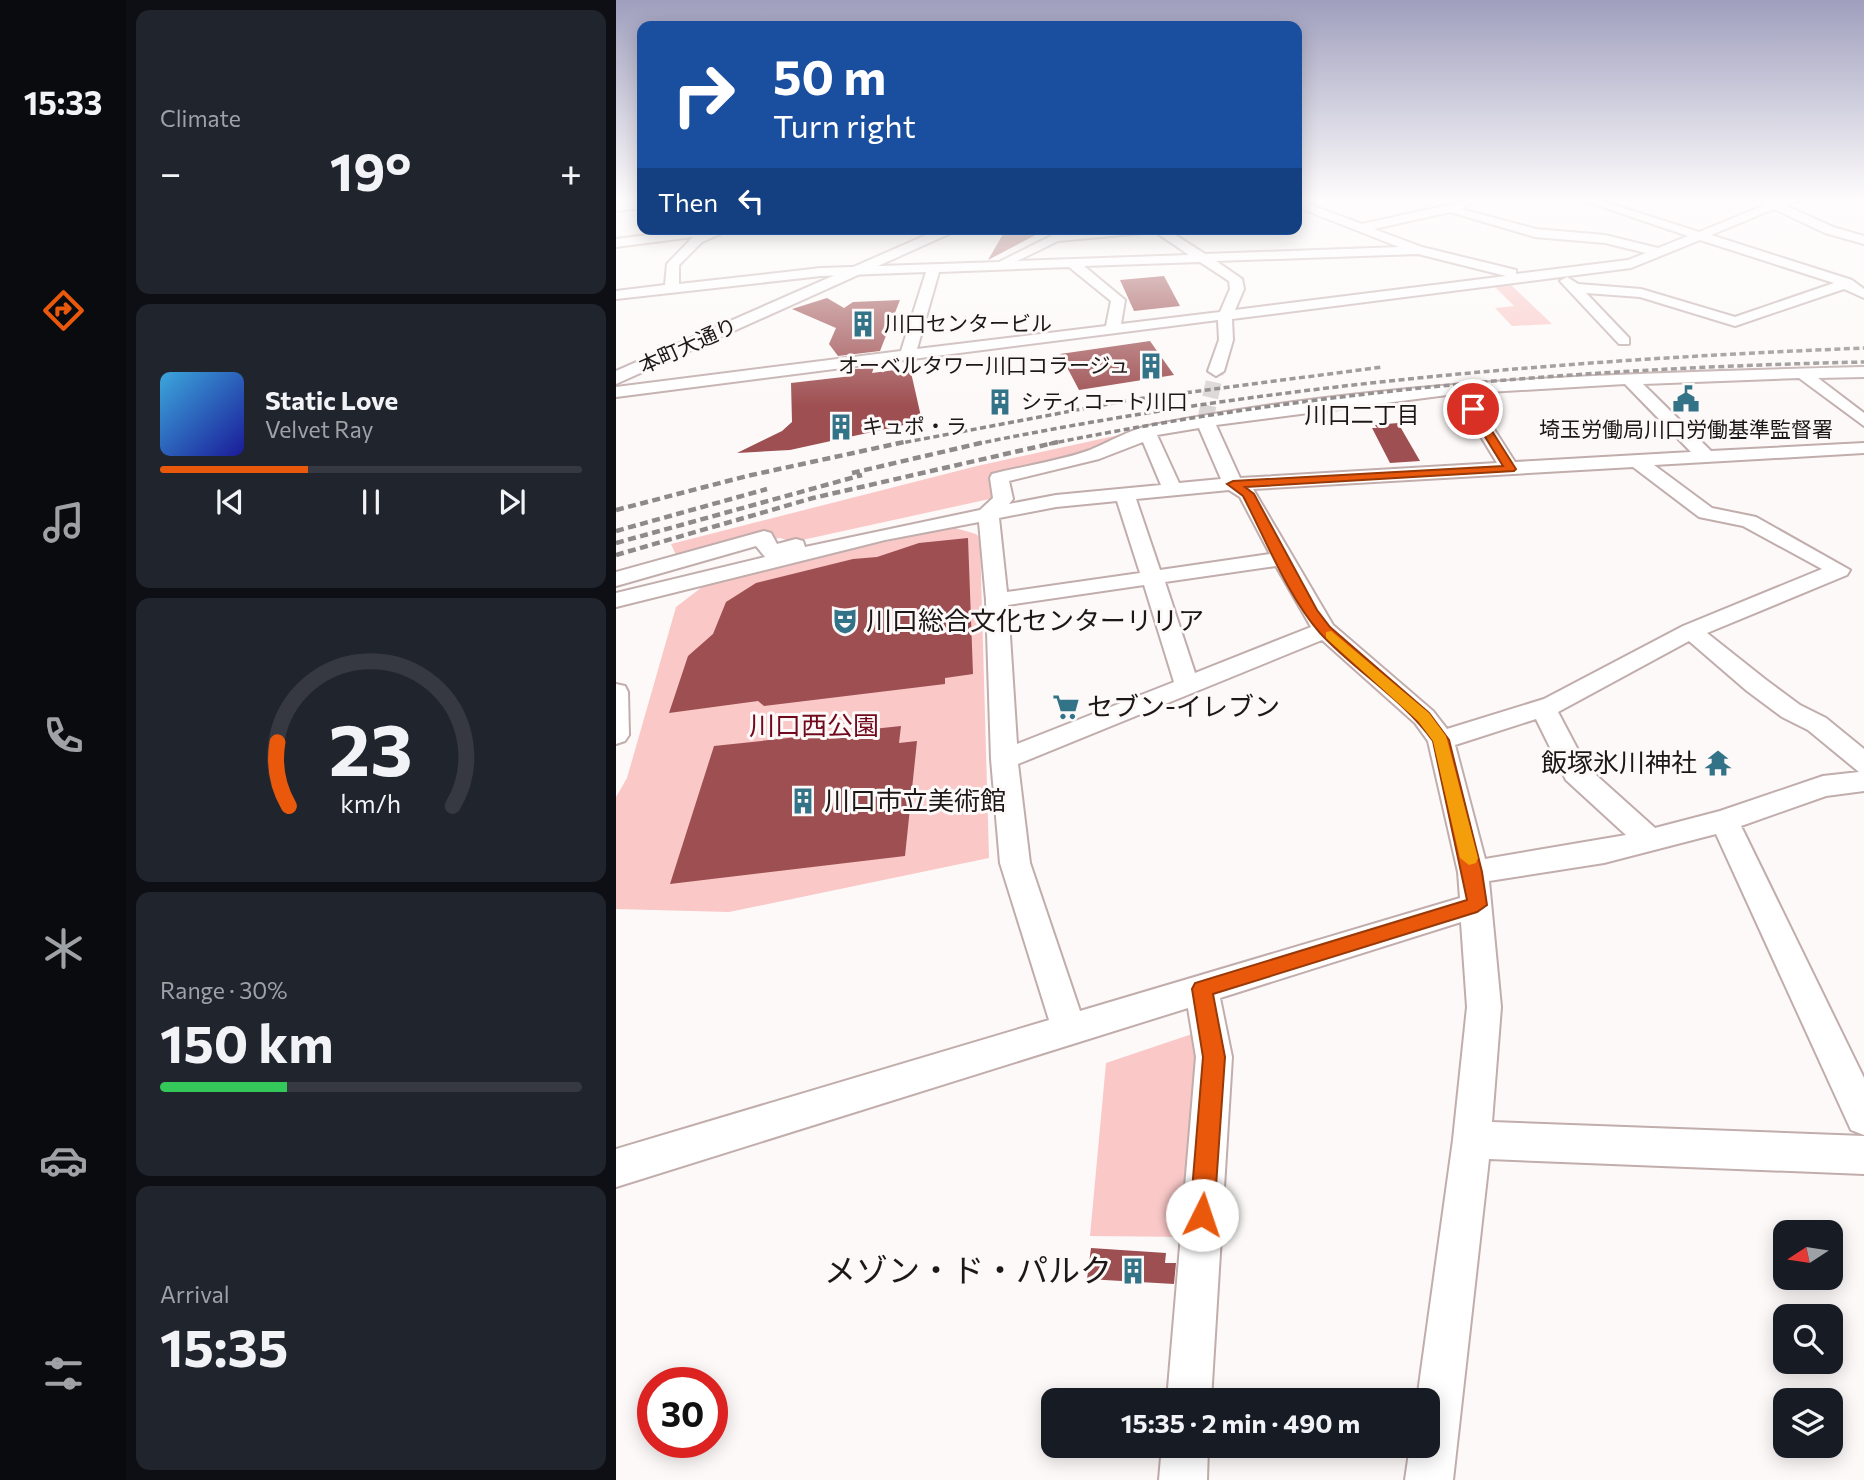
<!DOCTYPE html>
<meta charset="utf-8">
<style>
:root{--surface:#171b24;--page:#20242c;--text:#f1f3f6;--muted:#9ea1a6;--line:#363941;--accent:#ea580c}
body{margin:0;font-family:Commissioner,"Noto Sans JP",sans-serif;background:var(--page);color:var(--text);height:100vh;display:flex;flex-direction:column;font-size:26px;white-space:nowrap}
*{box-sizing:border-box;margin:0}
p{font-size:23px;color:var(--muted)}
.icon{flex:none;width:38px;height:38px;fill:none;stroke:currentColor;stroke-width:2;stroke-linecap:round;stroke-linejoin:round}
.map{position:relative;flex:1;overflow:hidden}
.drawer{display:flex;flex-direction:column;gap:10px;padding:10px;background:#0d0f14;width:490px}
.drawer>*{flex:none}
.top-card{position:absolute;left:21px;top:21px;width:665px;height:214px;border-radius:14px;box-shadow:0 4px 18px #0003;background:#1a4fa0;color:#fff;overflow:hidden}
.needle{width:46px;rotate:258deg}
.tools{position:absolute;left:1157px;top:1220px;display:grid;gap:14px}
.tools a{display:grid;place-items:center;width:70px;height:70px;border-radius:14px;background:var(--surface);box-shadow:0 4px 18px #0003;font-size:35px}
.speed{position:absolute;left:21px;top:1367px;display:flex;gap:14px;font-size:35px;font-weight:700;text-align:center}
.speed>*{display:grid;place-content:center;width:91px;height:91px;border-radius:50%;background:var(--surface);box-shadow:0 4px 18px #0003;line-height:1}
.speed .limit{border:10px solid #d22;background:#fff;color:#111}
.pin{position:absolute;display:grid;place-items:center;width:60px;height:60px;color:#fff;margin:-30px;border:4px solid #fff;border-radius:50%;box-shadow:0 2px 7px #0007}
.me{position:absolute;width:77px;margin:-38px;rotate:4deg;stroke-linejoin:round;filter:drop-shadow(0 0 5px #0008)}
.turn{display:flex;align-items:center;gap:24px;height:147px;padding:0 21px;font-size:32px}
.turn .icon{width:91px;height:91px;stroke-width:2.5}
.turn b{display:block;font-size:49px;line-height:60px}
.then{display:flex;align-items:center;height:66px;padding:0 21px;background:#0003;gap:14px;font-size:26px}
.big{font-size:52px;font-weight:700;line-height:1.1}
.drawer .tile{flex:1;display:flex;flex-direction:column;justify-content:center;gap:10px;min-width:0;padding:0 24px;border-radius:14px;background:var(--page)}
.drawer .dial{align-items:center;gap:0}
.dial svg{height:182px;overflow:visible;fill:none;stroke:var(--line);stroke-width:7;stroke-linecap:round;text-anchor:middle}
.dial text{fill:var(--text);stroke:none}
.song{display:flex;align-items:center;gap:21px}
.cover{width:84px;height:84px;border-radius:10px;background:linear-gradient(135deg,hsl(200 70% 55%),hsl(240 70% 35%))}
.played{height:7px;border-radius:4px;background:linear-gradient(90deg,var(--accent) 35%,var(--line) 35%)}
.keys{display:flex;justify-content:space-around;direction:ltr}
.heat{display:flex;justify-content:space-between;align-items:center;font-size:38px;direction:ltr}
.charge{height:10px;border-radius:5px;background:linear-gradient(90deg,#34c759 30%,var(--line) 0)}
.trip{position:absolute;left:425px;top:1388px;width:399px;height:70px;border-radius:14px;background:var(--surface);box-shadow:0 4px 18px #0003;font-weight:700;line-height:70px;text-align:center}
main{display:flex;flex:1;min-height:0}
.menu{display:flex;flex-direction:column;width:126px;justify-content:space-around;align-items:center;background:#090b0e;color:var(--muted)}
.menu .icon{width:49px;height:49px}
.menu .current{color:var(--accent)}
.menu b{font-size:32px;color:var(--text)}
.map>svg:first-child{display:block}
.green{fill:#f9c8c7}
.building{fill:#9e4f51}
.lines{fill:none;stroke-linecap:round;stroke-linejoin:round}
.minor-tunnel{stroke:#dcd7d7;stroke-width:16;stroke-dasharray:16 8;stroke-linecap:butt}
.minor-casing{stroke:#c1adac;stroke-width:4}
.major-casing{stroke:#c1adac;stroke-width:4}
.minor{fill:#fff;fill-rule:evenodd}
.major{fill:#fff;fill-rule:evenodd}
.rail-far1{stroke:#8f8a8a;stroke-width:3.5;stroke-dasharray:6 3.5;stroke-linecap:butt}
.rail{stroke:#8f8a8a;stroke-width:4.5;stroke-dasharray:8 4.5;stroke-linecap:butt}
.route{fill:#ea580c;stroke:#983908;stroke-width:2}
.slow{fill:#f59e0b}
.labels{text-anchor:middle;stroke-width:6;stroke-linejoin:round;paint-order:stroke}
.far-poi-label{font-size:21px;fill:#1e1717;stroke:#fdf9f9;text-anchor:start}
.far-street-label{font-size:21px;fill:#1e1717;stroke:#fdf9f9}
.far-neighbourhood-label{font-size:23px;fill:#1e1717;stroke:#fdf9f9}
.poi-label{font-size:26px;fill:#1e1717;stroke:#fdf9f9;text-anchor:start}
.park-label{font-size:26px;fill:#71091c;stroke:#fdf9f9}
.near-poi-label{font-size:32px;fill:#1e1717;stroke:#fdf9f9;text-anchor:end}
</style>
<main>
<nav class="menu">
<b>15:33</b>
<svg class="icon current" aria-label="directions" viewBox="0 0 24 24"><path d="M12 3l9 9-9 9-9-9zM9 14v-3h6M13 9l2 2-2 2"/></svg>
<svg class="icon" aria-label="music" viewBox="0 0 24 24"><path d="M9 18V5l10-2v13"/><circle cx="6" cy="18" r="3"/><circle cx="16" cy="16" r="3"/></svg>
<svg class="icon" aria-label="phone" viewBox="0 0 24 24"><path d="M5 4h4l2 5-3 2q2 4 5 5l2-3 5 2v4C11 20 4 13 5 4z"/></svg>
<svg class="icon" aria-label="climate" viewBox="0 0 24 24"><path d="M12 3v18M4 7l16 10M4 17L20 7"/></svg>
<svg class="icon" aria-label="car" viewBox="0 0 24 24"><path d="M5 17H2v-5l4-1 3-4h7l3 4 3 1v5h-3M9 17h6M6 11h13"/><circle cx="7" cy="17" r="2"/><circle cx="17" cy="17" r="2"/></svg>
<svg class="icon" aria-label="filters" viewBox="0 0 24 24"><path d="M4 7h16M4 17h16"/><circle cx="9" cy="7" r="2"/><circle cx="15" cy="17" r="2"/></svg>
</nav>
<section class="drawer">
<div class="tile"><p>Climate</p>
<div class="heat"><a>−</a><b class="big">19°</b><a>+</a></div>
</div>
<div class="tile">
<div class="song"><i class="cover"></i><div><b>Static Love</b><p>Velvet Ray</p></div></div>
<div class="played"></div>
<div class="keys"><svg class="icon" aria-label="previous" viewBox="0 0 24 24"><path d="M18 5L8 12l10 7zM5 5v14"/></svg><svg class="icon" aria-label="pause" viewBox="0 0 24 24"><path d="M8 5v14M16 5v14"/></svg><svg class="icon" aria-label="next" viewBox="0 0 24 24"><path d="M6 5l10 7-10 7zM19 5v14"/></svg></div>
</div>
<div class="tile dial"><svg viewBox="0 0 100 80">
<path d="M14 69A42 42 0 1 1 86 69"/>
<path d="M14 69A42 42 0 0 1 9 41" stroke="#ea580c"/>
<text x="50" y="56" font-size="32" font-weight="700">23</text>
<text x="50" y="72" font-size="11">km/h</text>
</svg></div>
<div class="tile"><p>Range · 30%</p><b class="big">150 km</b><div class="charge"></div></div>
<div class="tile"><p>Arrival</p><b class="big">15:35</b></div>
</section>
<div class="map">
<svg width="1248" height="1480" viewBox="0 0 1248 1480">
<rect width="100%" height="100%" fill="#fdf9f9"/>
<path class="green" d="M894,284l42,40 -40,2 -17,-18 19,-2 -21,-21z
M526,430l-53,22 -97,23 2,23 -201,44 -13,-4 -104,17 -5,-11 306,-78z
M336,527l24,7 4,4 9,320 -260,54 -113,-3v-112l11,-19 49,-171 34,-26z
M585,1031l-11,206 -100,-1 16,-173z"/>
<path class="building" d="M390,229h41l-59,31z
M548,276l16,30 -46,5 -14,-31z
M211,298l17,10 9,-6 47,-2 -20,51 -42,5 -9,-12 7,-16 -44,-19z
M534,341l24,34 -95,15 -19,-36z
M258,367l-2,6 38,-5 12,53 -132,29 -53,3 45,-22 10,-9 -1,-39 61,-7 -4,-6z
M782,423l22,38 -30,2 -18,-35h5l-2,-3z
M352,538l5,136 -28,4v6l-181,22 -6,-5 -89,12 19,-57 25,-22 13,-32 30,-19 97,-24 24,-2 42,-14z
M285,726l-2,17 18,-2 -12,115 -235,28 44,-138z
M475,1248l75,5 -1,10h11l-2,21 -87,-5z"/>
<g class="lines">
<path class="minor-tunnel" d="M589,421l11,-50"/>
<g class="minor-casing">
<path id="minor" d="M0,200h9l-9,6z
M681,200l65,24 109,-24v4l-10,5 75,20 69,6 53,13 30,-12 -106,-36h16l101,32 66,-27 -1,-5h35l-14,5 48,22 31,9v8l-39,-11 -51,-24 -63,26 141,45 12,9v9l-20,-9 -109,37 -95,-29 -54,-4 43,45v6h-10l-59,-63 7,-4 11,7 63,5 94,28 99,-34 -134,-43 -69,28 -399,51 1,21 -9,31 -8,5 -8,-5 11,-31 -1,-20 -602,77v-10l285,-36 25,-79 -105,4 -205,23v-8l49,-6 2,-21 26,-27 -77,10v-8l80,-10h36l-30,13 -23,23v19l142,-16 178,-6 56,-28 95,-5 -6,4 -86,8 -41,20 172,-6 -38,-26h15l39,25 194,-7 -102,-40zM834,212l85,25 70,6 41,10 -18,7 -112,14v-4l-94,-23 -48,-18zM802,254l88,22 -271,34 9,-21 -2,-10 -26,-18zM584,262l29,19 1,8 -10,23 -99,12 4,-24 -41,-34zM453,267l42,34 -5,25 -189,23 22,-77z
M1248,367v10l-46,1 46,35v13l-65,-48 -156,6 68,67 153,-8v10l-210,12 58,43 44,9 94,53 -3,5 -140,58 58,46 35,26 26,13 38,31v42l-38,5 -85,30 123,252v57l-13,-5 -135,-296 -112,29 -115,18 12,126 -9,115 372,14v38l-375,-15 -36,321h-48l5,-34h18v-46h-11l36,-260 14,-133 -6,-85 -241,76 12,59 -21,343h-44l29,-343 -8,-49 -572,179v-38l433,-129 -49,-157 -9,-104 -5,-159 -7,-78 -94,18 -269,67v-14l149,-36 -9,-11 -140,40v-14l148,-41 7,2 6,11 19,-5 7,2 2,6 175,-37 13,-12 -3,-20 2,-4c32,-8 67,-13 98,-24 17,-7 42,-21 58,-24 235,-47 477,-53 716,-59zM1009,384l66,68 -176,10 -44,-69zM839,394l42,69 -257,15 -24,-53zM583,428l22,51 -42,4 -22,-48zM527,442l18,43 -105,10 -47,9 4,-5 -4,-18 90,-22zM1017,467l66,50 44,9 79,43 -139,57 -139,73 -97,30 -14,-18 -100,-86 -80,-136zM613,490l11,7 30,57 -110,16 -24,-71zM501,501l23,72 -133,19 -8,-74 57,-11zM660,566l35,61 -116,46 -30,-91zM528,585l30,97 -157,62 -9,-139zM706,640l93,83 13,18 30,131 2,26 -380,113 -50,-148 -12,-99zM1073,641l58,50 35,26 26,13 51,42 -36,4 -103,35 -65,17 -68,-61 -29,-55zM920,719l30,61 60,55 -141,24 -30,-114z
M0,684l9,2 3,6 1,43 -4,6 -9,3z
M546,1446h46l-1,34h-48z"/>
</g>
<g class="major-casing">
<path id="major" d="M26,200v8l-26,3v-8z
M324,229h20l-344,155v-13z"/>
</g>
<use href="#minor" class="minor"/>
<use href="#major" class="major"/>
<path class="rail-far1" d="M280,444l234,-44 252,-33
M360,444c294,-60 589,-84 888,-96
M433,444c273,-55 538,-76 815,-82"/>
<path class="rail" d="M236,473l133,-31
M0,510l131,-34 157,-34
M0,531l151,-42
M0,543l246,-68
M0,555l197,-57 245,-56"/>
</g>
<linearGradient id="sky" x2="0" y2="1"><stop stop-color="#9f9fbe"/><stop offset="0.49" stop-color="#fefcfc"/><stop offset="1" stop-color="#fefcfc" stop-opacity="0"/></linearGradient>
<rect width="1248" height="407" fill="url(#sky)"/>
<path class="route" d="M857,406l5,3 38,60 -2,2 -269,16 9,7 63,116 13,17 99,86 20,27 33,132 5,33 -10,7 -264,82 12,63 -11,158 -3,9 -9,3 -8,-3 -4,-9 13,-158 -11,-68 3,-6 272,-83 -34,-159c-31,-43 -78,-70 -113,-108 -32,-36 -55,-95 -77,-137l-16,-12 6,-3 270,-15 -35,-57z"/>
<path class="slow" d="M715,631l98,82 17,23 32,122 -2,5 -7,2 -9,-7 -27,-117 -15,-20 -92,-83v-6z"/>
<defs>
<g id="building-bare" transform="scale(2.1)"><path d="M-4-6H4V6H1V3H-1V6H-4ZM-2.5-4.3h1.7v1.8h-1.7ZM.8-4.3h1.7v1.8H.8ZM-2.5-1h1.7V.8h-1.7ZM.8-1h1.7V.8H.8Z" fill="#337387" stroke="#fdf9f9" stroke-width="2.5" paint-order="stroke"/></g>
<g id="civic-bare" transform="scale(2.1)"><path d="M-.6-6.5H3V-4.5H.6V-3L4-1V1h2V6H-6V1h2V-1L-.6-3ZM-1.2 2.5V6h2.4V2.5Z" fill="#337387" stroke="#fdf9f9" stroke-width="2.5" paint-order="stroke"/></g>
<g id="theatre-bare" transform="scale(2.1)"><path d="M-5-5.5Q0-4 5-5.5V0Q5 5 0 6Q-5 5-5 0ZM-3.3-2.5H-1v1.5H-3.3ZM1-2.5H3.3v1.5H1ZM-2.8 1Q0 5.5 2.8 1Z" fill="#337387" stroke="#fdf9f9" stroke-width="2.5" paint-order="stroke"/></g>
<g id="supermarket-bare" transform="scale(2.1)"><path d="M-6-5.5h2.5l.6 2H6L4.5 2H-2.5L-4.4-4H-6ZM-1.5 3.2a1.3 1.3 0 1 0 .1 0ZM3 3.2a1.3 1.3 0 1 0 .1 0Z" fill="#337387" stroke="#fdf9f9" stroke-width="2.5" paint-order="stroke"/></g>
<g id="temple-bare" transform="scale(2.1)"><path d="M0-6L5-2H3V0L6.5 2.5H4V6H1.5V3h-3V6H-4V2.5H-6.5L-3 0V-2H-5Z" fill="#337387" stroke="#fdf9f9" stroke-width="2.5" paint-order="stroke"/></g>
</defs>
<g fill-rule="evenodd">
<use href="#building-bare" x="247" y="324"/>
<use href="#building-bare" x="535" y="366"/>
<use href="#civic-bare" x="1070" y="399"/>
<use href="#building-bare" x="384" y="402"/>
<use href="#building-bare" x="225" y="427"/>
<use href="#theatre-bare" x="229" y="621"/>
<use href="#supermarket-bare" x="450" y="707"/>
<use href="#temple-bare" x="1102" y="763"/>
<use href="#building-bare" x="187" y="801"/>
<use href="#building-bare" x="517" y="1271"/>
</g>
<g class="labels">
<g class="far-poi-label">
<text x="268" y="331">川口センタービル</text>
<text x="514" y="373" text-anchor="end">オーベルタワー川口コラージュ</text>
<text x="405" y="409">シティコート川口</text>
<text x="246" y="434">キュポ・ラ</text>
<text x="1070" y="437" text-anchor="middle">埼玉労働局川口労働基準監督署</text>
</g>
<g class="far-street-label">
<text transform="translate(72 346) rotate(-24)" y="7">本町大通り</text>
</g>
<g class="far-neighbourhood-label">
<text x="746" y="423">川口二丁目</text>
</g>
<g class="poi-label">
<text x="250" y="630">川口総合文化センターリリア</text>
<text x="471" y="716">セブン-イレブン</text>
<text x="1081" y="772" text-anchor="end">飯塚氷川神社</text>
<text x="208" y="810">川口市立美術館</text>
</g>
<g class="park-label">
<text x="198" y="735">川口西公園</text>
</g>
<g class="near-poi-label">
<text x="496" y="1282">メゾン・ド・パルク</text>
</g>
</g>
</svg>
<div class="tools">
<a><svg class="needle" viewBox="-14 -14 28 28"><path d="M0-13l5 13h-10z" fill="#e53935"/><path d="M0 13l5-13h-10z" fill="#9ea1a6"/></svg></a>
<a><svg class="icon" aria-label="search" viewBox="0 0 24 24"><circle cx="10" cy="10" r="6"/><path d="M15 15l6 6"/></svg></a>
<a><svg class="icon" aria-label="layers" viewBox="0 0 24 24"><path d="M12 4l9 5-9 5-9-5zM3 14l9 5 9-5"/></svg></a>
</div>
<div class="speed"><div class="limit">30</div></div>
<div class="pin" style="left:857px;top:409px;background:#d93025"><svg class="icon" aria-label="arrive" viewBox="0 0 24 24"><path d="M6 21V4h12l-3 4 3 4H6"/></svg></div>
<svg class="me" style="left:586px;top:1215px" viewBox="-20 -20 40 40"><circle r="19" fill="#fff"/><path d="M0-13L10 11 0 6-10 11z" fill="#ea580c"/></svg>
<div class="trip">15:35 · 2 min · 490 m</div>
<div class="top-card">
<div class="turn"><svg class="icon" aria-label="right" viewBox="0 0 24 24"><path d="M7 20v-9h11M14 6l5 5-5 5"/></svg><div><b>50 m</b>Turn right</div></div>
<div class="then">Then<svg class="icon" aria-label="left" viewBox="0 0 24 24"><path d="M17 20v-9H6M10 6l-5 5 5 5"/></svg></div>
</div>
</div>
</main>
